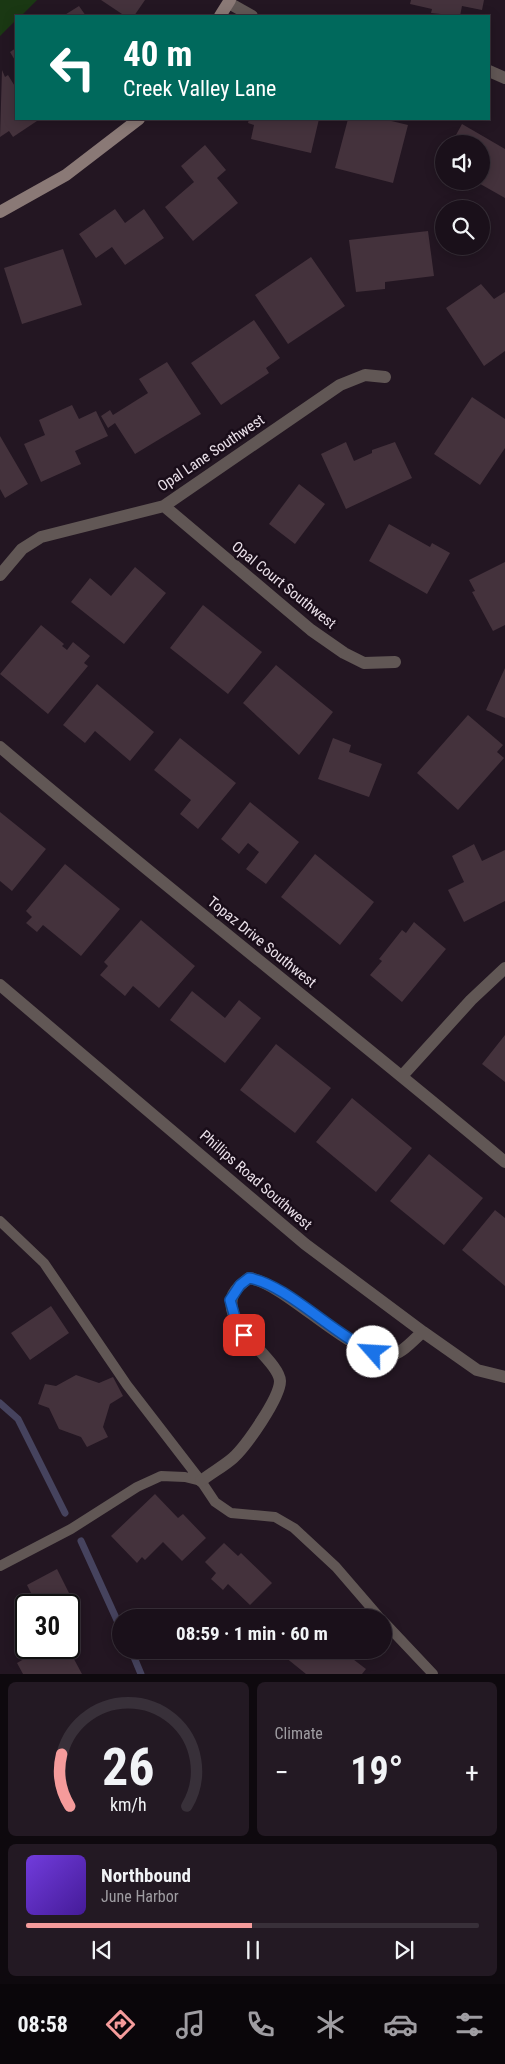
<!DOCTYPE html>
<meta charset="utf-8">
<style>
:root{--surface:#1a101a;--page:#231923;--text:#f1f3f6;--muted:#9f9da2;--line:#383039;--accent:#f59b9b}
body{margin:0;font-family:"Roboto Condensed",sans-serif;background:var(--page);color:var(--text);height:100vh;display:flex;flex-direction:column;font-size:19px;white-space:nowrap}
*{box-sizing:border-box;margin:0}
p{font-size:16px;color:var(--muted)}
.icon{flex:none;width:28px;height:28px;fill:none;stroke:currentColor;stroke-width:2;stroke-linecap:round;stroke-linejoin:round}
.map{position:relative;height:1674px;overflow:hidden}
.sheet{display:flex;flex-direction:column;gap:8px;padding:8px;background:#0e090e;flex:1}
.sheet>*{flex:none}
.hud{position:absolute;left:15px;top:15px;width:475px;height:105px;border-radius:0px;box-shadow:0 2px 12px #0003,0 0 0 1px var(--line);background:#00695c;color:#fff;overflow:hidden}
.tools{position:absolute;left:435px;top:135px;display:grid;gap:10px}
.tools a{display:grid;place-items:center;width:55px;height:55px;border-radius:50%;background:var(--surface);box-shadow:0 2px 12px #0003,0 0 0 1px var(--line);font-size:25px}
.speed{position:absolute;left:15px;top:1594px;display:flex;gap:10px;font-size:25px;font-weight:700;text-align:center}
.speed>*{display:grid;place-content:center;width:65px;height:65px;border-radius:50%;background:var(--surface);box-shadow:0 2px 12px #0003,0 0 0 1px var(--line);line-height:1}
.speed .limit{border:2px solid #111;border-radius:8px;background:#fff;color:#111}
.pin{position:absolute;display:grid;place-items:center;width:42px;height:42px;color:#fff;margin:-21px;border-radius:10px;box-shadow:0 2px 8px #0006}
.me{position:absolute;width:55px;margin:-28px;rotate:296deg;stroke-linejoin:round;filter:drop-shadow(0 0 4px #0008)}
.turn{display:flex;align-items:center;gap:18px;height:105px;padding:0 25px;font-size:22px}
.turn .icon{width:65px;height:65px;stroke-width:2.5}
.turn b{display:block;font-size:35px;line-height:42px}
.big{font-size:38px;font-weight:700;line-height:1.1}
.sheet .tile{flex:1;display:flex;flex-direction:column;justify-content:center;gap:8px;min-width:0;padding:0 18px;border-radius:8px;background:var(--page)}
.sheet .dial{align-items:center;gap:0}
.dial svg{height:130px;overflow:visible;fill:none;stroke:var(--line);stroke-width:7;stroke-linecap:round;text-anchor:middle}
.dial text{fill:var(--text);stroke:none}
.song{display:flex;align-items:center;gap:15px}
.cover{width:60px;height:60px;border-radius:8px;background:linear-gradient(135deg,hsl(260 70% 55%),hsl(260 70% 35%))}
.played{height:5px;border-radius:2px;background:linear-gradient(90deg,var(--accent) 50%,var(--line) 50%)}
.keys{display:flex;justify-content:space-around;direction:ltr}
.heat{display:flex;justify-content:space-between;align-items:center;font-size:28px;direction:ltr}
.sheet .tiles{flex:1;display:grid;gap:8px;grid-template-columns:1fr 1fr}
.tile:last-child{grid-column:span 2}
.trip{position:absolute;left:112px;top:1609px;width:280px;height:50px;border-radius:25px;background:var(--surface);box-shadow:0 2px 12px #0003,0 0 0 1px var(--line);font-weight:700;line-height:50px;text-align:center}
.menu{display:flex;height:80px;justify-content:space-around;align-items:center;background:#0a060a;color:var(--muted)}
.menu .icon{width:35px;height:35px}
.menu .selected{color:var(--accent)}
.menu b{font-size:22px;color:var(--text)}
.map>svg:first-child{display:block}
.green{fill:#1a3813}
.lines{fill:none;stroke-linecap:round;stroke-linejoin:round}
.stream{stroke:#46435e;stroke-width:7}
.building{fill:#44323c}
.lane{stroke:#615755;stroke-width:10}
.street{stroke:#615755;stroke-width:12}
.secondary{stroke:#8a7976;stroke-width:12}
.route-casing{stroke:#114b97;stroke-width:12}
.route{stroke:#1a73e8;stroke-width:9}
.labels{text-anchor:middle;stroke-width:5;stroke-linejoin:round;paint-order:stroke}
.street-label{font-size:15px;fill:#eae0e9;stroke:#190d19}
</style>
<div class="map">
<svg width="505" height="1674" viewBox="0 0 505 1674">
<rect width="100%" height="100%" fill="#231622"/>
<path class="green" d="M0,0h37l-16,16h-5v4l-16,16z"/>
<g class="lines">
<path class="stream" d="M0,1403l18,16 47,94
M81,1541l40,88
M131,1650l10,24"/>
</g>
<path class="building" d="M101,0h44l-11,16h-9z
M411,0h73l-2,10 -20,-4 -2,10 -29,-3 1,-4 -22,-5z
M79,6l7,10h-23z
M16,48v14l-6,-10z
M2,70l3,7 3,-2 8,13v31h20l1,2 -24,16 -4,-6 -9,6z
M249,119h70l-8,34 -60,-14 3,-14 -6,-2z
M348,119h35l25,6 -15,58 -58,-15z
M462,124l43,25v49l-30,-17h6v-37h-30z
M205,145l21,25 -9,8 21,25 -45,38 -28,-34 29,-25 -13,-16z
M115,209l10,14 19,-14 20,29 -39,27 -13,-18 -16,11 -17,-24z
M428,231l6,45 -49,6v7l-29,3 -7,-52z
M63,249l19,56 -60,19 -18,-56z
M311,257l34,49 -57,38 -33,-49z
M481,284l13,15 11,-7v59l-21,15 -38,-58z
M254,320l26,38 -14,10 3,5 -48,32 -30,-42z
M167,362l34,52 -66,40 -20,-31 -7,5 -7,-12 9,-6 3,5 35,-22 -9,-14z
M472,397l33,22v29l-25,37 -46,-31z
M72,405l7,14 17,-8 12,25 -33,15 6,13 -40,18 -17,-38 21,-9 -6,-15z
M0,436l28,48 -23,14 -5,-9z
M346,442l8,19 18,-8v-3l23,-8 17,36 -66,31 -25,-55z
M299,484l26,20 -30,40 -26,-20z
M389,524l41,23 2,-4 18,10 -23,41 -58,-33z
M505,562v63l-12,6 -21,-39 3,-1 -6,-11z
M135,567l31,26 -42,51 -53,-42 19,-24 21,18z
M203,605l59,47 -34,42 -58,-46z
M41,625l23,19 -2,2 5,4 6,-8 17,14 -6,7 4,3 -40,48 -48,-40z
M276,665l57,47 -34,43 -56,-52z
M505,668v50l-19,-8z
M97,684l57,48 -24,29 -35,-30 -10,12 -22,-18z
M468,715l35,30 -6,7 7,6 -46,52 -41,-37z
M180,738l56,45 -38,46 -18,-15 11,-14 -37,-30z
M333,738l18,7 -2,7 33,12 -13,33 -51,-18z
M250,802l49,40 -33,42 -20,-15 13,-17 -11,-9 -9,11 -18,-15z
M0,812l46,37 -34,42 -12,-10z
M474,844l8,17 23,-11v51l-41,21 -16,-32 16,-8 -12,-26z
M315,854l59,48 -34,43 -59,-48z
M65,864l55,45 -39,47 -38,-31 -6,7 -11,-9 6,-6 -6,-6z
M141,920l54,46 -36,42 -26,-22 -8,10 -25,-21 8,-9 -4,-4z
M414,922l32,27 -44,53 -32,-27 12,-14 -3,-2 23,-29 4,3z
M192,991l33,27 14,-18 22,18 -36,45 -55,-43z
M505,1035v47l-23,-18z
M276,1044l55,44 -36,45 -55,-43z
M352,1098l60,50 -36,44 -60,-50z
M429,1154l54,44 -39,47 -54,-44z
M495,1210l10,8v68l-43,-36z
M51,1306l18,27 -39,27 -19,-27z
M76,1375l23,8 14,-6 10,19 -13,8 -7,23 5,10 -21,10 -6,-10 -22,-8 -10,-21 -11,-4 7,-20 11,2z
M155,1494l23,24 5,-4 23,24 -24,23 -19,-19 -18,18 -3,-3 -5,6 -26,-27z
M224,1543l14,13 3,-3 31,30 -22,22 -22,-21 -5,6 -12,-11 5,-6 -11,-11z
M57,1569l14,28 -15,8h-19l-10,-20z
M26,1636v12h14l1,2 15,-2 2,2 10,-2 14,26h-59l-6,-11 7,-4 -9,-18z
M290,1650h51l25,19 -4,5h-56l-21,-17z"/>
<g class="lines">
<path class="lane" d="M0,1221l44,42 83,122 74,96 14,21 16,11 44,4 19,11 42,39 44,51
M0,1566l71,-37 66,-42 24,-11 24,1 16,4
M384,1622l49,52"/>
<path class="street" d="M229,3l23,13
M489,71l16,7
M164,506l147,124 33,23 20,10 31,-1
M0,575l22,-26 19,-12 123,-31 176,-121 25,-10 20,2
M0,747c166,141 338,275 505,415
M0,985l305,259 118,88 54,38 28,7
M402,1076l69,-76 34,-32
M201,1481c10,-8 23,-15 32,-23 13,-12 47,-60 47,-77 -1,-17 -38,-43 -46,-65 -7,-18 0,-27 15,-38 41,6 114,93 150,74 8,-4 16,-14 24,-20"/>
<path class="secondary" d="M220,16l10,-16
M0,212l66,-37 73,-56"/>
</g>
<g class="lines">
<g class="route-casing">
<path id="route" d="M244,1335l-8,-14 -6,-21 10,-15 9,-7c37,6 85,57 124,74"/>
</g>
<use href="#route" class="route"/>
</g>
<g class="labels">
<g class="street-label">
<text transform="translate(211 453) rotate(-34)" y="5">Opal Lane Southwest</text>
<text transform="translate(284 585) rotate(39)" y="5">Opal Court Southwest</text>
<text transform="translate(262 942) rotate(39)" y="5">Topaz Drive Southwest</text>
<text transform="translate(256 1180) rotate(41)" y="5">Phillips Road Southwest</text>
</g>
</g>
</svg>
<div class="tools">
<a><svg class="icon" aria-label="sound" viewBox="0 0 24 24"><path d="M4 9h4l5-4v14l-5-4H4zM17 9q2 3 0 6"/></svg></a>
<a><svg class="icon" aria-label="search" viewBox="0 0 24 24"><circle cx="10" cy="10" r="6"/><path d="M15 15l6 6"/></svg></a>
</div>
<div class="speed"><div class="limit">30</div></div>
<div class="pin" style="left:244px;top:1335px;background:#d93025"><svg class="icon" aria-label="arrive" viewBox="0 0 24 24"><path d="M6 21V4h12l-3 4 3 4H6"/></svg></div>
<svg class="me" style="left:373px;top:1352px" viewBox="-20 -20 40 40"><circle r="19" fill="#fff"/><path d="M0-13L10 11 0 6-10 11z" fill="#1a73e8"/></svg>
<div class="trip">08:59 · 1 min · 60 m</div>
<div class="hud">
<div class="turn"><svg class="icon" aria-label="left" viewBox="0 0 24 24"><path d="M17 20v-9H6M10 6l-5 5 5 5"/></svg><div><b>40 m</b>Creek Valley Lane</div></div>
</div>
</div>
<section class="sheet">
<div class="tiles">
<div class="tile dial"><svg viewBox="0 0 100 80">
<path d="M14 69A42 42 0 1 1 86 69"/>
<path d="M14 69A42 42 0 0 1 9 37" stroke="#f59b9b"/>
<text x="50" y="56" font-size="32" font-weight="700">26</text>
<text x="50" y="72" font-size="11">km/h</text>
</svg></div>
<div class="tile"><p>Climate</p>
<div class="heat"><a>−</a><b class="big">19°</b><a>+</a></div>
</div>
<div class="tile">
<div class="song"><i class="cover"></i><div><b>Northbound</b><p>June Harbor</p></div></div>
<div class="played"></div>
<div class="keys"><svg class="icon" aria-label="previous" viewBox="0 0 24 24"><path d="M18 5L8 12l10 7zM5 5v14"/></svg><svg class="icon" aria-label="pause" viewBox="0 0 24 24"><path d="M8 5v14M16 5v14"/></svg><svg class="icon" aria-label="next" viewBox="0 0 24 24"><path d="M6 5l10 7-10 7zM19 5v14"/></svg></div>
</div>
</div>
</section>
<nav class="menu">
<b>08:58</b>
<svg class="icon selected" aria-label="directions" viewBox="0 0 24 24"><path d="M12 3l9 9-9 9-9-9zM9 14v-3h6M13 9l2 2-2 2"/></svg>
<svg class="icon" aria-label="music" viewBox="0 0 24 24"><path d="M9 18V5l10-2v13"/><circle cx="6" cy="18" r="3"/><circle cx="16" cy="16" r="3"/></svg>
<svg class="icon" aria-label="phone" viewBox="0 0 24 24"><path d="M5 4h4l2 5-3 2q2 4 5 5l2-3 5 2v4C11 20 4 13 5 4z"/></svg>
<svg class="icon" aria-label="climate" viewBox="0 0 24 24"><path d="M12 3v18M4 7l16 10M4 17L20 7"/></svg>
<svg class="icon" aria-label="car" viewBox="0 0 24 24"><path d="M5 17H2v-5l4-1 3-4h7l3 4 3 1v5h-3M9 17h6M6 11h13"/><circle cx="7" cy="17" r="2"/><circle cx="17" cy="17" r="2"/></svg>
<svg class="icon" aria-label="filters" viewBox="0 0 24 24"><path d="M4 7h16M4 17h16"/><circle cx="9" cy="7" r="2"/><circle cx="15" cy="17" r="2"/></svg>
</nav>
